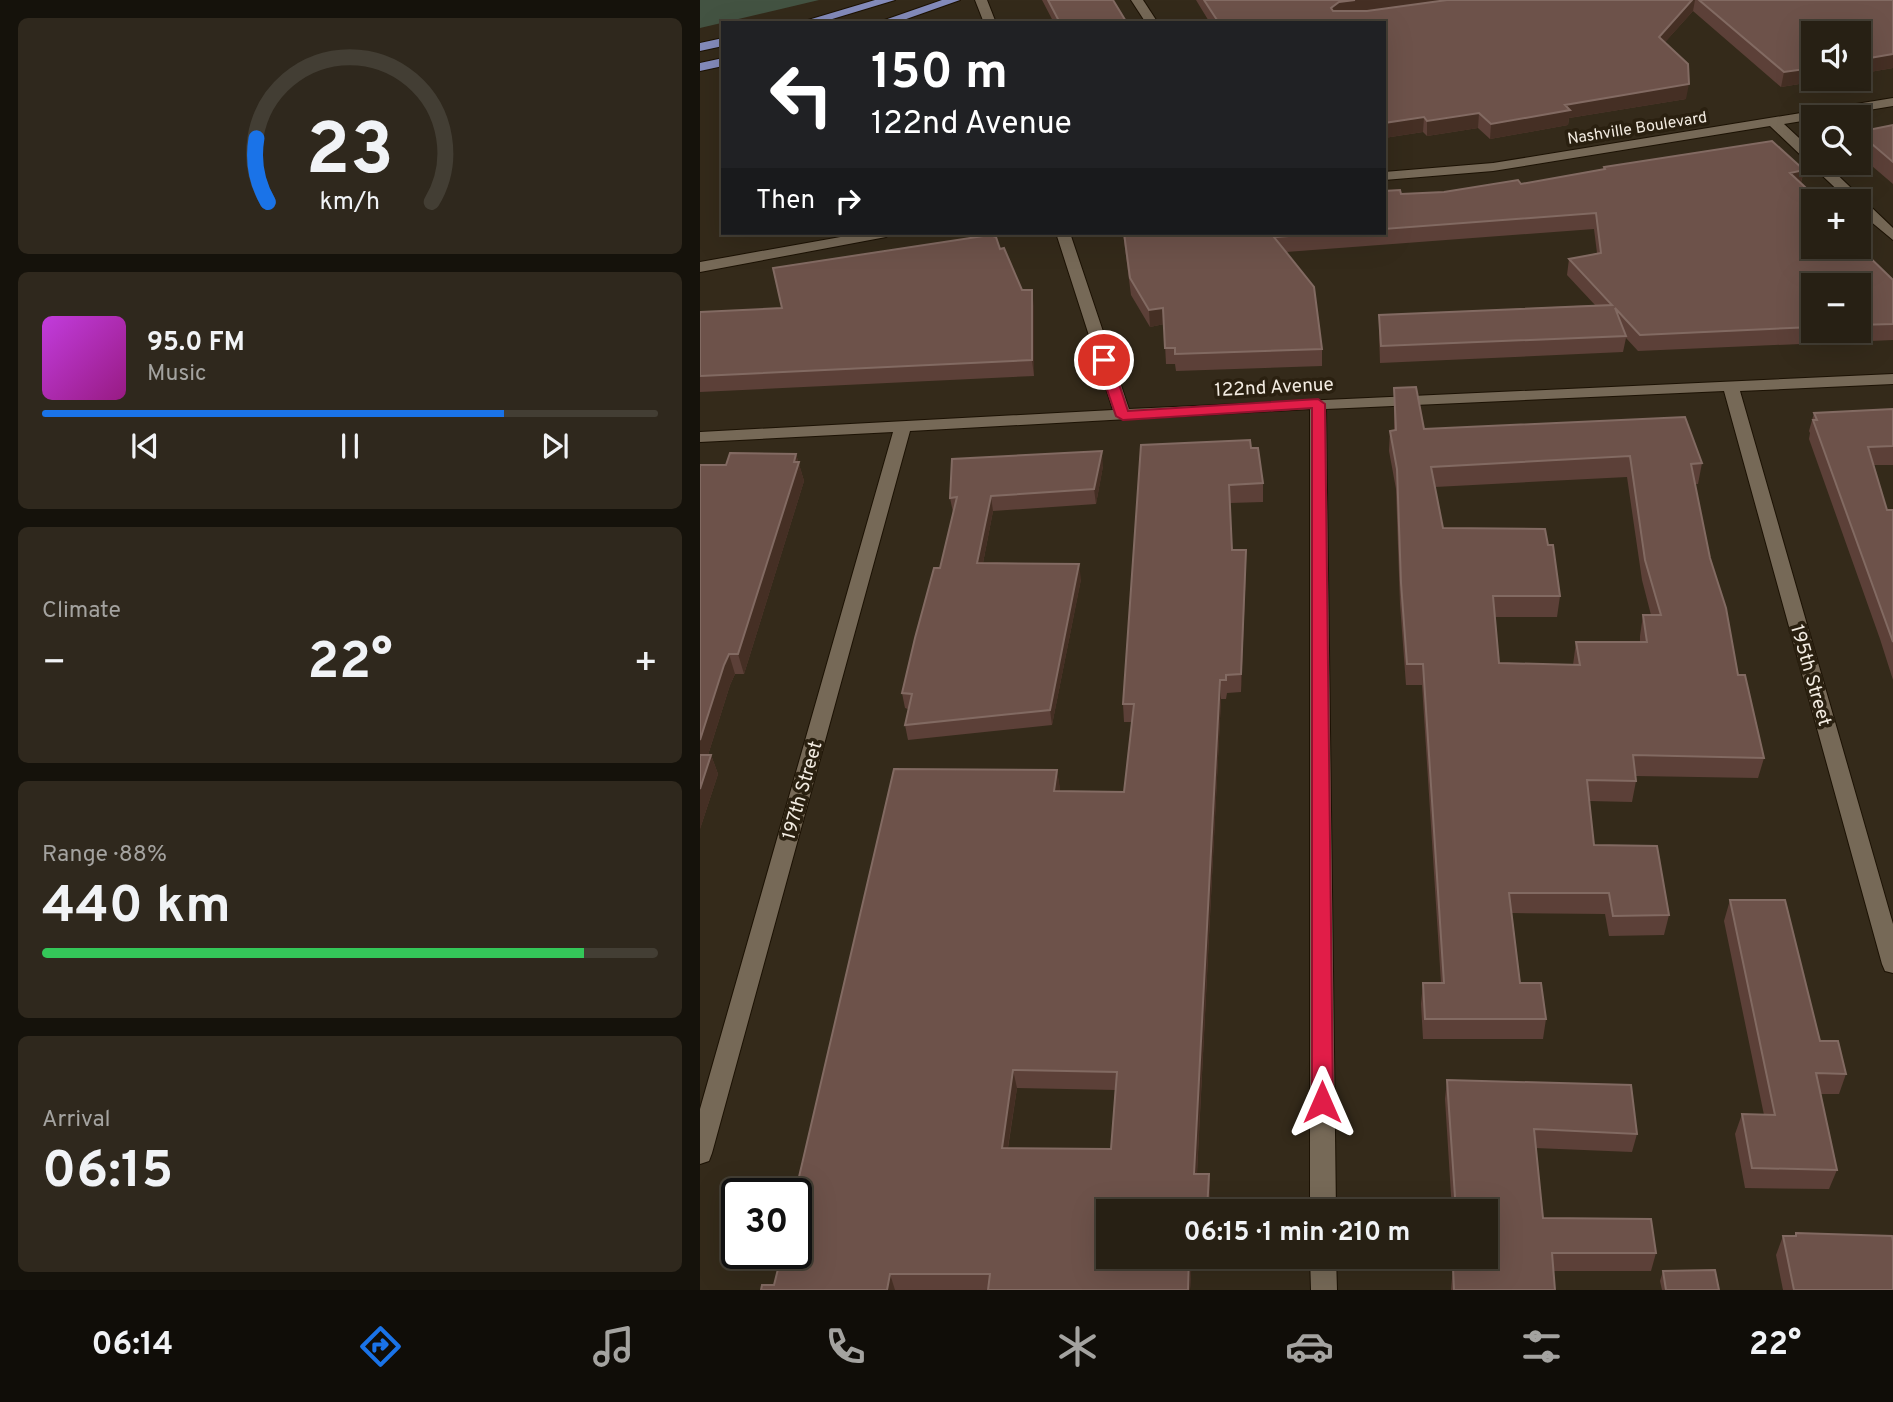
<!DOCTYPE html>
<meta charset="utf-8">
<style>
:root{--surface:#272014;--page:#2f281d;--text:#f1f3f6;--muted:#a4a3a0;--line:#433e34;--accent:#1a73e8}
body{margin:0;font-family:Overpass,sans-serif;background:var(--page);color:var(--text);height:100vh;display:flex;flex-direction:column;font-size:26px;white-space:nowrap}
*{box-sizing:border-box;margin:0}
p{font-size:23px;color:var(--muted)}
.icon{flex:none;width:38px;height:38px;fill:none;stroke:currentColor;stroke-width:2;stroke-linecap:round;stroke-linejoin:round}
.map{position:relative;flex:1;overflow:hidden}
.details{display:flex;flex-direction:column;gap:18px;padding:18px;background:#15120b;width:700px}
.details>*{flex:none}
.top-card{position:absolute;left:21px;top:21px;width:665px;height:214px;border-radius:0px;box-shadow:0 7px 28px #0002,0 0 0 2px var(--line);background:#202124;color:#fff;overflow:hidden}
.fabs{position:absolute;left:1101px;top:21px;display:grid;gap:14px}
.fabs a{display:grid;place-items:center;width:70px;height:70px;border-radius:0px;background:var(--surface);box-shadow:0 7px 28px #0002,0 0 0 2px var(--line);font-size:35px}
.speed{position:absolute;left:21px;top:1178px;display:flex;gap:14px;font-size:35px;font-weight:700;text-align:center}
.speed>*{display:grid;place-content:center;width:91px;height:91px;border-radius:50%;background:var(--surface);box-shadow:0 7px 28px #0002,0 0 0 2px var(--line);line-height:1}
.speed .limit{border:4px solid #111;border-radius:10px;background:#fff;color:#111}
.pin{position:absolute;display:grid;place-items:center;width:60px;height:60px;color:#fff;margin:-30px;border:4px solid #fff;border-radius:50%;box-shadow:0 2px 7px #0007}
.me{position:absolute;width:77px;margin:-38px;rotate:0deg;stroke-linejoin:round;filter:drop-shadow(0 0 5px #0008)}
.turn{display:flex;align-items:center;gap:24px;height:147px;padding:0 35px;font-size:32px}
.turn .icon{width:91px;height:91px;stroke-width:2.5}
.turn b{display:block;font-size:49px;line-height:60px}
.then{display:flex;align-items:center;height:66px;padding:0 35px;background:#0003;gap:14px;font-size:26px}
.big{font-size:52px;font-weight:700;line-height:1.1}
.details .tile{flex:1;display:flex;flex-direction:column;justify-content:center;gap:10px;min-width:0;padding:0 24px;border-radius:10px;background:var(--page)}
.details .dial{align-items:center;gap:0}
.dial svg{height:182px;overflow:visible;fill:none;stroke:var(--line);stroke-width:7;stroke-linecap:round;text-anchor:middle}
.dial text{fill:var(--text);stroke:none}
.song{display:flex;align-items:center;gap:21px}
.cover{width:84px;height:84px;border-radius:10px;background:linear-gradient(135deg,hsl(290 70% 55%),hsl(310 70% 35%))}
.played{height:7px;border-radius:4px;background:linear-gradient(90deg,var(--accent) 75%,var(--line) 75%)}
.keys{display:flex;justify-content:space-around;direction:ltr}
.heat{display:flex;justify-content:space-between;align-items:center;font-size:38px;direction:ltr}
.charge{height:10px;border-radius:5px;background:linear-gradient(90deg,#34c759 88%,var(--line) 0)}
.trip{position:absolute;left:396px;top:1199px;width:402px;height:70px;border-radius:0px;background:var(--surface);box-shadow:0 7px 28px #0002,0 0 0 2px var(--line);font-weight:700;line-height:70px;text-align:center}
.menu{display:flex;height:112px;justify-content:space-around;align-items:center;background:#100d08;color:var(--muted)}
.menu .icon{width:49px;height:49px}
.menu .active{color:var(--accent)}
.menu b{font-size:32px;color:var(--text)}
main{display:flex;flex:1;min-height:0}
.map>svg:first-child{display:block}
.green{fill:#435342}
.lines{fill:none;stroke-linecap:round;stroke-linejoin:round}
.service-casing{stroke:#1c1204;stroke-width:2}
.minor-casing{stroke:#1c1204;stroke-width:2}
.primary-casing{stroke:#1c1204;stroke-width:2}
.service{fill:#766957;fill-rule:evenodd}
.minor{fill:#766957;fill-rule:evenodd}
.primary{fill:#848bbb;fill-rule:evenodd}
.wall{fill:#5c4038;fill-rule:evenodd}
.shaded-wall{fill:#452f24}
.building{fill:#6d524a;stroke:#826a62;stroke-width:2;fill-rule:evenodd}
.route{fill:#e11d48;stroke:#92132f;stroke-width:2}
.labels{text-anchor:middle;stroke-width:7;stroke-linejoin:round;paint-order:stroke}
.far-street-label{font-size:16px;fill:#f3ece2;stroke:#2a2010}
.street-label{font-size:19px;fill:#f3ece2;stroke:#2a2010}
</style>
<main>
<section class="details">
<div class="tile dial"><svg viewBox="0 0 100 80">
<path d="M14 69A42 42 0 1 1 86 69"/>
<path d="M14 69A42 42 0 0 1 9 41" stroke="#1a73e8"/>
<text x="50" y="56" font-size="32" font-weight="700">23</text>
<text x="50" y="72" font-size="11">km/h</text>
</svg></div>
<div class="tile">
<div class="song"><i class="cover"></i><div><b>95.0 FM</b><p>Music</p></div></div>
<div class="played"></div>
<div class="keys"><svg class="icon" aria-label="previous" viewBox="0 0 24 24"><path d="M18 5L8 12l10 7zM5 5v14"/></svg><svg class="icon" aria-label="pause" viewBox="0 0 24 24"><path d="M8 5v14M16 5v14"/></svg><svg class="icon" aria-label="next" viewBox="0 0 24 24"><path d="M6 5l10 7-10 7zM19 5v14"/></svg></div>
</div>
<div class="tile"><p>Climate</p>
<div class="heat"><a>−</a><b class="big">22°</b><a>+</a></div>
</div>
<div class="tile"><p>Range · 88%</p><b class="big">440 km</b><div class="charge"></div></div>
<div class="tile"><p>Arrival</p><b class="big">06:15</b></div>
</section>
<div class="map">
<svg width="1193" height="1290" viewBox="0 0 1193 1290">
<rect width="100%" height="100%" fill="#342a1a"/>
<path class="green" d="M0,0h119l-119,28z"/>
<g class="lines">
<g class="service-casing">
<path id="service" d="M431,0h12l15,23h-12z"/>
</g>
<g class="minor-casing">
<path id="minor" d="M275,0h12l9,23h-12z
M1193,98v8l-109,18 29,27v12h12l68,65v12l-35,-29v-10h-9l-79,-75 -277,45 -109,9v-8l109,-9z
M163,233h30l-7,4 -186,35v-10z
M356,233h14l59,176 764,-35v10l-153,7 153,533v49l-8,-2 -3,-7 -158,-573 -398,18 10,802h-26v-802l-400,22 -198,722 -3,8 -9,3v-55l193,-677 -193,10v-10l413,-22z
M610,1256h26l1,34h-26z"/>
</g>
<g class="primary-casing">
<path id="primary" d="M175,0h20l-76,23h-21z
M242,0h18l-65,23h-19z
M23,38v8l-23,5v-8z
M23,58v8l-23,5v-8z"/>
</g>
<use href="#service" class="service"/>
<use href="#minor" class="minor"/>
<use href="#primary" class="primary"/>
</g>
<path class="wall" d="M342,0h71l14,23h-73z
M496,0h697v68l-35,6v-41l-45,46h17l-49,8 -88,-76 -28,31 21,57 -117,19 -1,7 -78,14 -12,-11 -51,8 -4,-4 -39,6v-115h-174z
M1193,125v59l-35,-30v-22z
M904,167l200,3 -3,13 12,18v46l80,33v60l-255,11 -12,-13 -3,14 -243,11 -1,-31v-17l216,-10 -28,-30 2,-16 28,-6 -3,-24 -308,23 36,97v17l-146,5 -1,-7h-9l-2,-40 -14,3 -19,-32 -8,-62h261v-42l17,3 43,-2 77,-8 82,-15zM1113,285h45v46h-45z
M300,249l22,41 12,16v70l-334,16v-80l82,-4z
M694,388l30,41 278,34 -4,21h-3l15,74 28,117 26,83 -6,20 -122,-2v5l-4,21 -43,-1 5,44 75,70 -5,20 -55,1 -4,-22 -93,-1 8,70 26,36 -3,20h-120l-2,-35 2,-21h18l-19,-298h-16l-6,-81 -4,-115 -7,-38 1,-20 4,-1zM927,477l15,103 9,35h-8l-3,21v6h-64l-3,23 -74,-2 -4,-46h62l3,-21 -12,-51 -105,-17 -8,-41z
M1193,409v56h-19l13,45h6v170l-13,-41 -71,-200 1,-6 -1,-2 5,-18z
M441,445l110,3 12,35v19l-33,1 2,47 14,18 -5,124 -14,1 -1,6h-5l-24,475h12l1,17 -1,20h-101v45h99v2l-15,-1 -2,33h-429l13,-5 283,-515 3,21 64,1 8,-70h-8l-1,-18zM317,1088l98,2 -4,59 -103,-1z
M96,454l8,27 -60,193h-9l-5,11 -22,70h3l7,19 -18,55 26,-364z
M403,466l-7,38 -103,7 -10,52 98,16 -29,146 -144,15 -3,-15 3,-16 -3,-1 -3,-15 38,-125 13,-56 -3,-14z
M1030,900l90,141 26,33 -7,20h-19l17,76 -8,19 -84,-1 -10,-54 7,-20 22,1 -40,-194z
M747,1080l190,54 -5,18 -97,-4 8,70 113,35 -5,18h-98l2,19h-104l2,-23h3l-1,-11h31v-45h-34l-7,-112z
M1096,1233l97,57h-110l-7,-35 7,-19h12z
M963,1271l56,19h-57l-2,-9z"/>
<path class="shaded-wall" d="M655,0h99l-115,16 -8,-8 8,-6z
M992,0h3l-2,11 -36,40 2,-14z
M1193,54v14l-35,6v-14z
M1113,68v11h17l-49,8 3,-15z
M989,84l-3,15 -117,19 -1,7 -78,14 1,-15 74,-19z
M779,113l-1,15 -51,8v-15z
M724,117l-1,15 -39,6v-15z
M1104,170l-4,16 -10,-13z
M332,290l2,16v70l-2,-16z
M463,308l1,16 -14,3 -1,-17z
M402,451l1,15 -7,38 -2,-15z
M96,454l8,27 -60,193 -6,-20z
M291,496l2,15 -13,67 -3,-15z
M546,550v18l-5,124v-18z
M379,564l2,15 -29,146 -2,-15z
M29,654l6,20 -5,11 -28,89 -2,-6v-28l24,-75z
M520,680l1,19 -25,492 -2,-17z
M11,755l7,19 -18,55v-40z
M357,770l3,18 -3,21 -3,-18z
M313,1070l4,18 -12,77 -3,-17z
M509,1174l1,17 -1,20h-2z
M489,1256h3l-2,34h-2z
M190,1274l5,16h-8z"/>
<path class="building" d="M348,0h65l14,23h-67z
M504,0h151l-16,2 -8,6 2,3h34l80,-11h245l-33,37 29,27 1,20 -124,21 5,5 -79,14 -12,-11 -52,8 -3,-4 -40,6v-100h-165z
M999,0h194v54l-35,6v-27h-45v35l-29,4z
M1193,125v37l-35,-30z
M1072,141l32,29 -14,3 30,28 -8,1 1,45 45,-1 35,34v44l-35,1v-40h-45v42l-173,8 -25,-27 11,28 -245,10 -2,-31 233,-10 -43,-46 32,-6 -5,-40 -212,16v-38l16,-1 1,4 43,-2 74,-12 3,4 84,-15 -1,-2z
M424,233h209l-59,4 40,50 8,62 -147,5v-6h-10l-2,-40 -14,2 -19,-32z
M290,235l6,2 4,12 4,-1 18,42h10v70l-332,16v-64l82,-4 -9,-40z
M716,387l8,42 261,-12 17,46 -11,1 19,94 16,50 12,67h7l19,83 -131,-3 3,26 -49,-1 7,65 63,1 12,69 -56,1 -4,-23h-100l11,90h21l5,36h-121l-2,-36h21l-21,-319h-16l-6,-81 -4,-114 -7,-38 6,-1 -2,-42zM930,456l15,104 16,55h-18l4,27h-71l4,23 -81,-2 -6,-67h67l-7,-51h-5l-3,-16 -102,-1 -12,-61z
M1193,409v37l-25,1 19,63h6v132l-80,-222h4l-3,-7z
M550,440l1,8h7l5,35 -34,2 3,65h14l-5,124 -15,1v5h-6l-26,494h15l-2,37h-99v45h81l-1,34h-200l2,-16h-100l-3,16h-126l1,-5h12l8,-32h14l-1,-59 99,-425 163,1 -3,21 70,1 10,-88h-11l18,-259zM313,1070l104,2 -6,77 -109,-1z
M402,451l-8,38 -103,7 -14,67 102,1 -29,146 -145,15 7,-31 -10,-1 13,-55 19,-70h6l17,-71 -7,1 2,-39z
M30,453l66,1 -2,8h5l-61,192h-9l-5,11 -24,75v-275h26z
M0,755h11l-11,34z
M1030,900h55l35,141h18l8,33 -30,-1 21,97 -85,-2 -10,-54 33,1z
M747,1080l184,5 6,49 -103,-5 9,89 108,1 5,34h-104l3,37h-101l-1,-23h6v-11h27v-45h-30z
M1096,1233l96,3 1,5v49h-99l-11,-54h13z
M1015,1270l4,20h-53l-3,-19z"/>
<path class="route" d="M399,358l12,2 17,51 190,-12 7,5 8,698 -3,6 -8,3 -7,-3 -3,-6v-694l-189,12 -7,-4 -19,-56z"/>
<g class="labels">
<g class="far-street-label">
<text transform="translate(937 127) rotate(-9)" y="6">Nashville Boulevard</text>
</g>
<g class="street-label">
<text transform="translate(574 386) rotate(-3)" y="7">122nd Avenue</text>
<text transform="translate(1112 675) rotate(74)" y="7">195th Street</text>
<text transform="translate(101 790) rotate(-74)" y="7">197th Street</text>
</g>
</g>
</svg>
<div class="fabs">
<a><svg class="icon" aria-label="sound" viewBox="0 0 24 24"><path d="M4 9h4l5-4v14l-5-4H4zM17 9q2 3 0 6"/></svg></a>
<a><svg class="icon" aria-label="search" viewBox="0 0 24 24"><circle cx="10" cy="10" r="6"/><path d="M15 15l6 6"/></svg></a>
<a>+</a>
<a>−</a>
</div>
<div class="speed"><div class="limit">30</div></div>
<div class="pin" style="left:404px;top:360px;background:#d93025"><svg class="icon" aria-label="arrive" viewBox="0 0 24 24"><path d="M6 21V4h12l-3 4 3 4H6"/></svg></div>
<svg class="me" style="left:622px;top:1102px" viewBox="-20 -20 40 40"><path d="M0-17L14 15 0 8-14 15z" fill="#e11d48" stroke="#fff" stroke-width="4"/></svg>
<div class="trip">06:15 · 1 min · 210 m</div>
<div class="top-card">
<div class="turn"><svg class="icon" aria-label="left" viewBox="0 0 24 24"><path d="M17 20v-9H6M10 6l-5 5 5 5"/></svg><div><b>150 m</b>122nd Avenue</div></div>
<div class="then">Then<svg class="icon" aria-label="right" viewBox="0 0 24 24"><path d="M7 20v-9h11M14 6l5 5-5 5"/></svg></div>
</div>
</div>
</main>
<nav class="menu">
<b>06:14</b>
<svg class="icon active" aria-label="directions" viewBox="0 0 24 24"><path d="M12 3l9 9-9 9-9-9zM9 14v-3h6M13 9l2 2-2 2"/></svg>
<svg class="icon" aria-label="music" viewBox="0 0 24 24"><path d="M9 18V5l10-2v13"/><circle cx="6" cy="18" r="3"/><circle cx="16" cy="16" r="3"/></svg>
<svg class="icon" aria-label="phone" viewBox="0 0 24 24"><path d="M5 4h4l2 5-3 2q2 4 5 5l2-3 5 2v4C11 20 4 13 5 4z"/></svg>
<svg class="icon" aria-label="climate" viewBox="0 0 24 24"><path d="M12 3v18M4 7l16 10M4 17L20 7"/></svg>
<svg class="icon" aria-label="car" viewBox="0 0 24 24"><path d="M5 17H2v-5l4-1 3-4h7l3 4 3 1v5h-3M9 17h6M6 11h13"/><circle cx="7" cy="17" r="2"/><circle cx="17" cy="17" r="2"/></svg>
<svg class="icon" aria-label="filters" viewBox="0 0 24 24"><path d="M4 7h16M4 17h16"/><circle cx="9" cy="7" r="2"/><circle cx="15" cy="17" r="2"/></svg>
<b>22°</b>
</nav>
